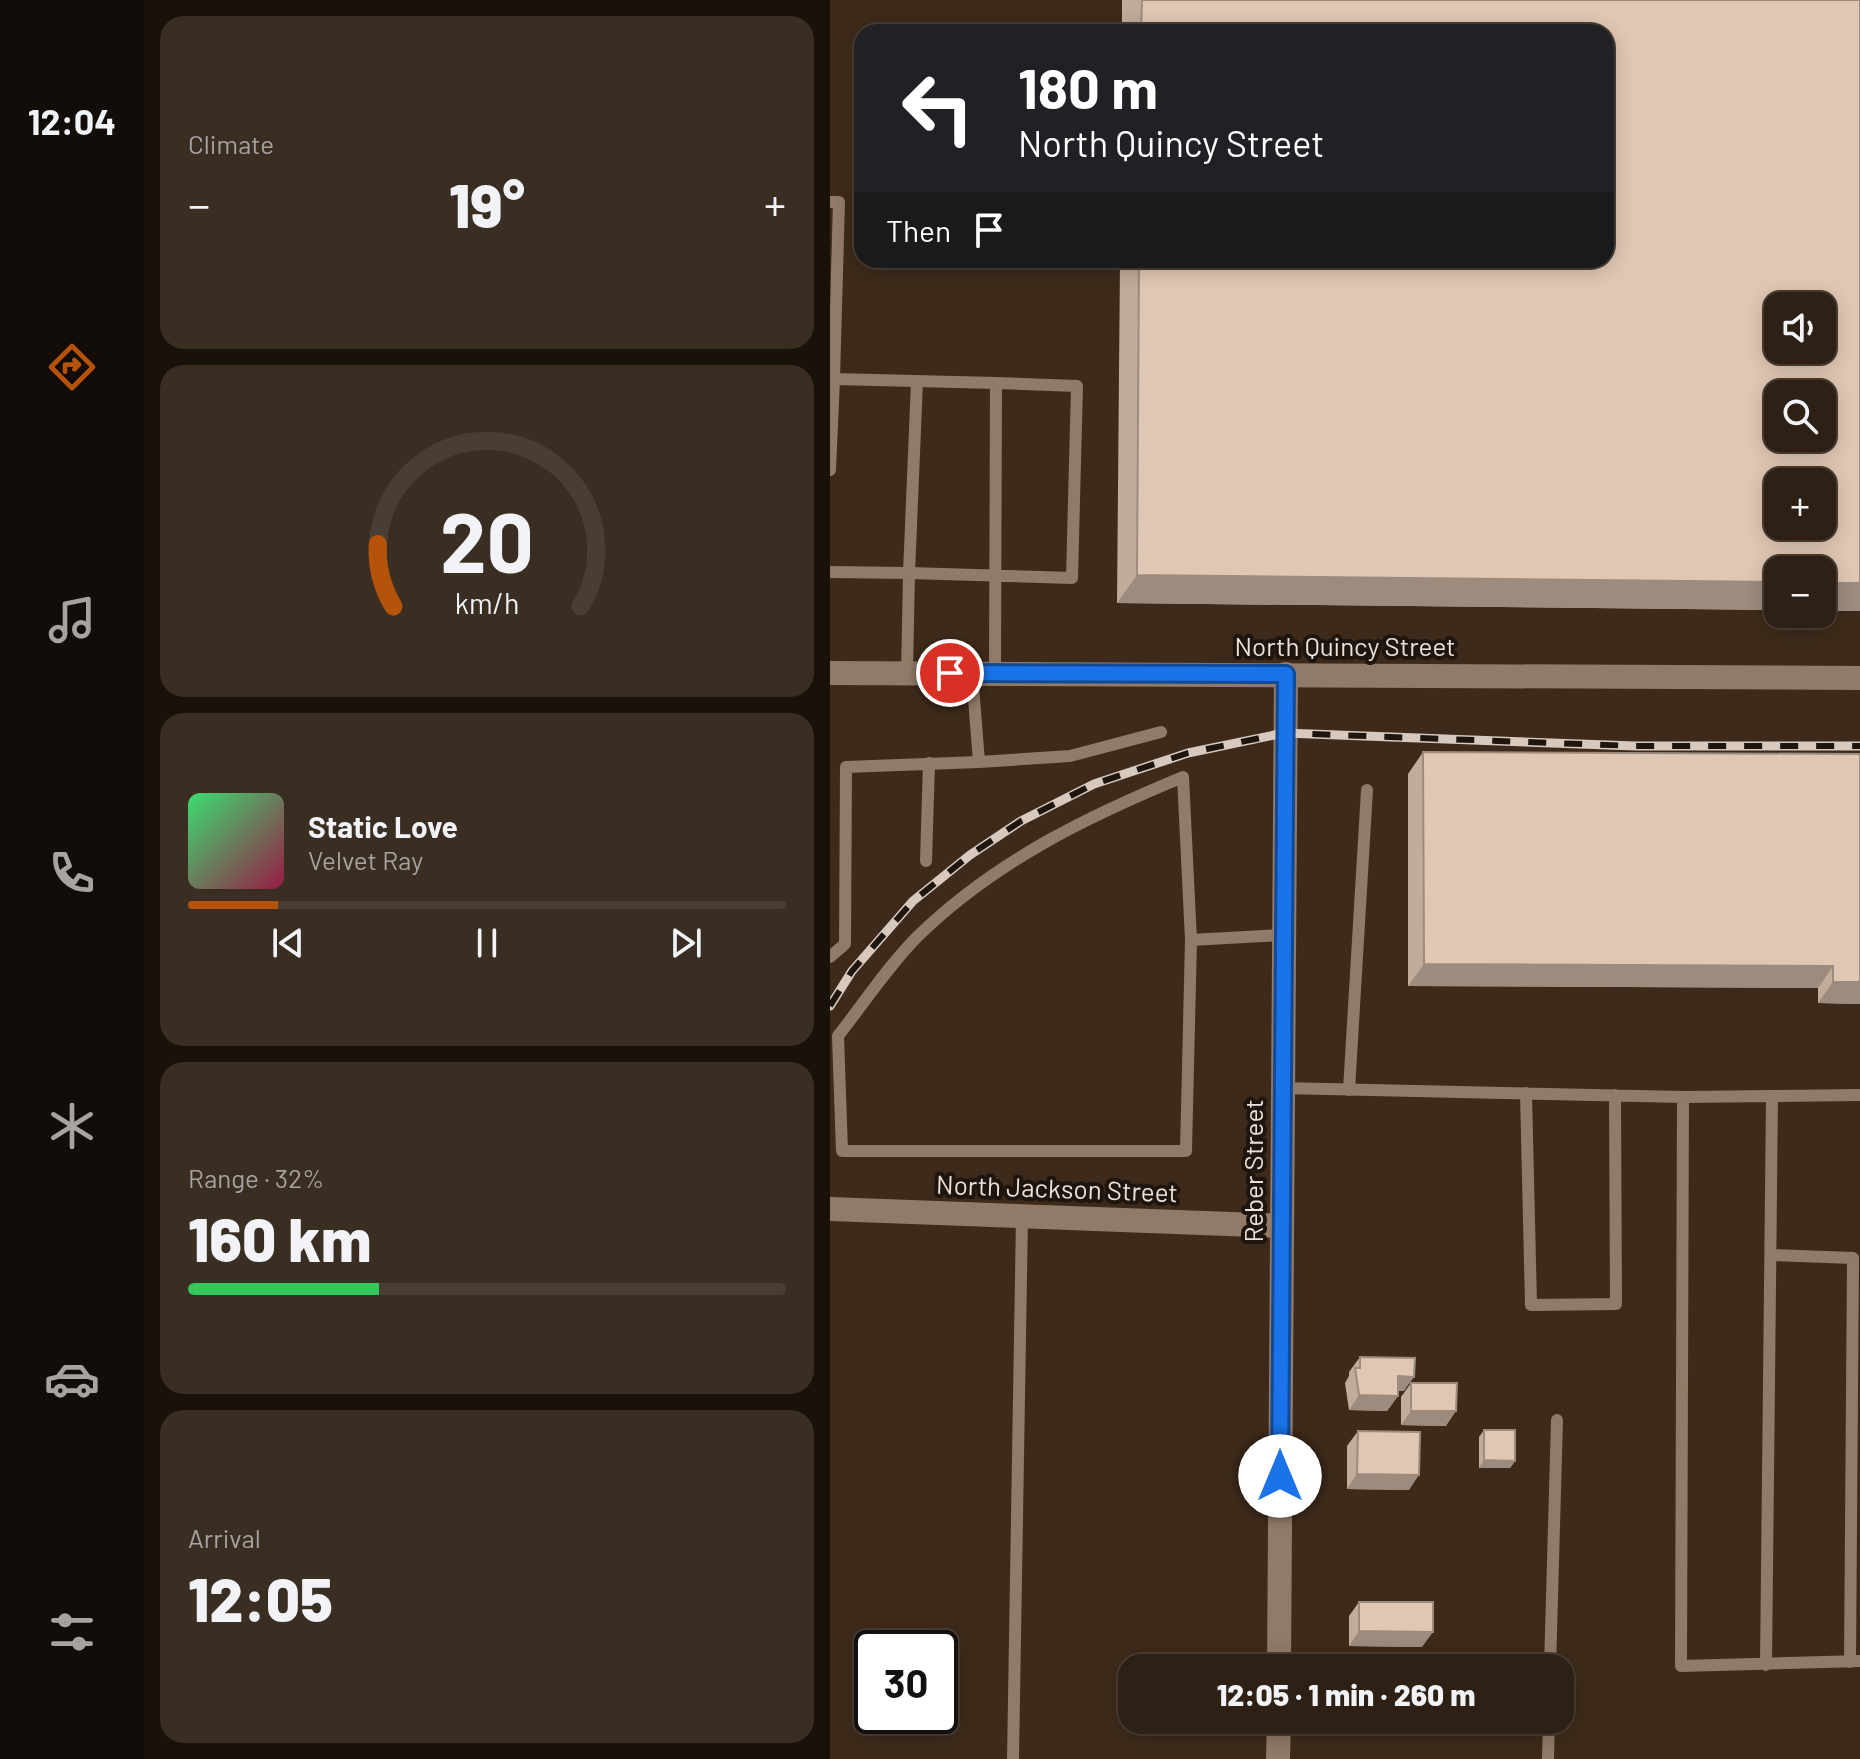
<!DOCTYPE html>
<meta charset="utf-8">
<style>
:root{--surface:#2e2014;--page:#3a2d22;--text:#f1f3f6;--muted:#a7a3a0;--line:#493e34;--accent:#b45309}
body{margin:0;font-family:Barlow,sans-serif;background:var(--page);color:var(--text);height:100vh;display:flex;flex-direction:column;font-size:30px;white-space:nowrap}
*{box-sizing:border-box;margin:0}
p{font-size:26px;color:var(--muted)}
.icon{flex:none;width:44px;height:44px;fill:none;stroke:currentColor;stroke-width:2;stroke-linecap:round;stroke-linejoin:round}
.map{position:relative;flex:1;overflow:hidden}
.sheet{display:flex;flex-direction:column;gap:16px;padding:16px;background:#19120b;width:686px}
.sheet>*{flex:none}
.banner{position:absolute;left:24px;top:24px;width:760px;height:244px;border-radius:24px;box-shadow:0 4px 20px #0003,0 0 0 2px var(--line);background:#202124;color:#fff;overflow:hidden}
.fabs{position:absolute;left:934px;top:292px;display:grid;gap:16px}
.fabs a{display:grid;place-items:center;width:72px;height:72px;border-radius:16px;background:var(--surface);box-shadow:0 4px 20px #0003,0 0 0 2px var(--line);font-size:40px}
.speed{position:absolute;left:24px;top:1630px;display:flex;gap:16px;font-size:40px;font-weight:700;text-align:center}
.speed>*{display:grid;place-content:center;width:104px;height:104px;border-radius:50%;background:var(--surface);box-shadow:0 4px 20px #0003,0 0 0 2px var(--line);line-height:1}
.speed .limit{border:4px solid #111;border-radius:12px;background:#fff;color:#111}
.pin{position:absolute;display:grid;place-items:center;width:68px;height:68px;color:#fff;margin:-34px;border:4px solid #fff;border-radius:50%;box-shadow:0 2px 8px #0007}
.me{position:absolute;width:88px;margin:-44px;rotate:0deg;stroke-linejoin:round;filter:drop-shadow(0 0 6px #0008)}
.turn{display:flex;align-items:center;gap:28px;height:168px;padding:0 32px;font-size:36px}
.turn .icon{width:104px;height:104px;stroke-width:2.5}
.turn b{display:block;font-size:56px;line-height:68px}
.then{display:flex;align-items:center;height:76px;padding:0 32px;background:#0003;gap:16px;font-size:30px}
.big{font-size:60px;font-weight:800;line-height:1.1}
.sheet .tile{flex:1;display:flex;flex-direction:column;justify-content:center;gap:12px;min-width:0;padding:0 28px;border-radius:24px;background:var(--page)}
.sheet .dial{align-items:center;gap:0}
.dial svg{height:208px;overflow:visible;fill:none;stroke:var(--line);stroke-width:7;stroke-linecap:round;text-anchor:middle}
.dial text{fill:var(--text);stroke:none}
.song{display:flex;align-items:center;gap:24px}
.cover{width:96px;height:96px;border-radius:12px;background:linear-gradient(135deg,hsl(140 70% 55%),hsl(340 70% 35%))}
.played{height:8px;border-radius:4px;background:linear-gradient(90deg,var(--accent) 15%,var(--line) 15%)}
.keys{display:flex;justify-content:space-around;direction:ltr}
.heat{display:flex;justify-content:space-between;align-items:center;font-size:44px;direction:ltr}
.charge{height:12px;border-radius:6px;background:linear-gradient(90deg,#34c759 32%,var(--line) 0)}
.trip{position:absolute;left:288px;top:1654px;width:456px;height:80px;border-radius:24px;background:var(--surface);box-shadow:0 4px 20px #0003,0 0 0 2px var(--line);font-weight:800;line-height:80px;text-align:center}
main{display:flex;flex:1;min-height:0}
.menu{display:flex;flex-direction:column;width:144px;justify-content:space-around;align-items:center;background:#120d08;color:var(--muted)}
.menu .icon{width:56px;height:56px}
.menu .selected{color:var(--accent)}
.menu b{font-size:36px;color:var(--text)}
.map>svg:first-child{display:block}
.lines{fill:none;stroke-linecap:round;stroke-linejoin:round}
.service{stroke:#917a67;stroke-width:12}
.minor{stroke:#917a67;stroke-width:24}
.tertiary{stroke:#917a67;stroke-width:24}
.rail-casing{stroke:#d7c9be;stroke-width:9}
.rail{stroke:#1e150e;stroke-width:6;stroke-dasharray:18;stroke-linecap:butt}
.wall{fill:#c1ab9a}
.shaded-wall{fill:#9d8b7d}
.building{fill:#e0c7b3;stroke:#9d8b7d;stroke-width:2;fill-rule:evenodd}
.route-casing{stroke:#114b97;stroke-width:20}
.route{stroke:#1a73e8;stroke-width:14}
.labels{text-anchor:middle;stroke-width:8;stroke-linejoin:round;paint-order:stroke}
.street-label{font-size:26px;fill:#eee1d7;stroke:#1e150e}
</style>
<main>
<nav class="menu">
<b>12:04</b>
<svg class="icon selected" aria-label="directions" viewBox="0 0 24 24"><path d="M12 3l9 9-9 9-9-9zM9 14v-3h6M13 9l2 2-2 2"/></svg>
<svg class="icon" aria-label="music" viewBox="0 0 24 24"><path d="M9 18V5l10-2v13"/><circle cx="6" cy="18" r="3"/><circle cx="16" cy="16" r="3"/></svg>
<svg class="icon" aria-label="phone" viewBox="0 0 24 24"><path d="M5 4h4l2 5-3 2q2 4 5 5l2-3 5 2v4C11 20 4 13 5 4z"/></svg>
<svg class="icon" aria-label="climate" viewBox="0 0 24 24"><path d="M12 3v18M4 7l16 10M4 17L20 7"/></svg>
<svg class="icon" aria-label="car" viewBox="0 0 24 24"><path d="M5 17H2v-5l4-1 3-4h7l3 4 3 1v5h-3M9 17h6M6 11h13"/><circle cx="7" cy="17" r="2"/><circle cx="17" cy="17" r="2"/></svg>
<svg class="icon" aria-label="filters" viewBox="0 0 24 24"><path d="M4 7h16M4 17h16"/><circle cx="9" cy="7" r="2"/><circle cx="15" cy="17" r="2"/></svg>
</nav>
<section class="sheet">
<div class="tile"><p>Climate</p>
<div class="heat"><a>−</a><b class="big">19°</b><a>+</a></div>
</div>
<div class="tile dial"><svg viewBox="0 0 100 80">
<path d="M14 69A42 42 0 1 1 86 69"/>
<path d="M14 69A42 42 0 0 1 8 45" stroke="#b45309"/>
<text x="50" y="56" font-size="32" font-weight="700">20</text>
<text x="50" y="72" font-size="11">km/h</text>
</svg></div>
<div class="tile">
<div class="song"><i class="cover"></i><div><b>Static Love</b><p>Velvet Ray</p></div></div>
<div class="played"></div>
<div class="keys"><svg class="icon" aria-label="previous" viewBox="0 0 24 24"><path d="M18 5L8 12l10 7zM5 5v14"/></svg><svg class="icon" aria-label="pause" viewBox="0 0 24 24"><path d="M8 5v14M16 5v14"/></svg><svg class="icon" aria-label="next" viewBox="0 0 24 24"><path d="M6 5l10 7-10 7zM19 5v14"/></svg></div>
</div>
<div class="tile"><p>Range · 32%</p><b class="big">160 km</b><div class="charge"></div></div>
<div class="tile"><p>Arrival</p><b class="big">12:05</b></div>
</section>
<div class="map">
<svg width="1030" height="1759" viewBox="0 0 1030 1759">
<rect width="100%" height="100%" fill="#3d2a1a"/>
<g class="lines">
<path class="service" d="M0,202h9l-5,177 162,4 -1,290
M87,382l-8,191 163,5 5,-192 -81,-3
M0,470l4,-91
M0,572l79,1 -2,100
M142,673l7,89 91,-6 91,-24
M96,861l3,-98
M361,940l-8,-163c-97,40 -189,85 -265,159 -29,29 -54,67 -80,100l4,115h344l5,-211 92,-5
M0,957l15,-13 1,-177 133,-5
M452,1088l401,9 -2,569 179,-5
M519,1090l18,-300
M696,1093l5,212 85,-1 -1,-209
M942,1096l88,-1
M853,1097l89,-1 -6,569
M941,1255l82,3 -3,404
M720,1668l7,-248
M183,1759l9,-543
M718,1759l1,-39"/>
<path class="minor" d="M0,1209l452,17
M449,1668l7,-994
M448,1759l1,-39"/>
<path class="tertiary" d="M0,673l1030,5"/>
<g class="rail-casing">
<path id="rail" d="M0,1006l22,-35 61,-70 57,-46 51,-34 73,-37 94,-31 96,-20 351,13h225"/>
</g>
<use href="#rail" class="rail"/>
</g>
<path class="wall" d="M292,0h738v611h-38v-41h-44v40l-661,-7 3,-343h486v-228h-484z
M593,752l437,2v250l-42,-1v-15l-410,-2v-212z
M530,1357l44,34h-6v5l-11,15 -38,-1 -4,-27 4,-7v-4z
M581,1383l35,43 -45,-1v-28z
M654,1430l31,31 -5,7h-31v-31z
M528,1431l51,59 -62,-1v-43z
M529,1602l63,45 -73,-1v-30z"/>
<path class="shaded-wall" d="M307,575l641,7v28l-661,-7z
M992,583h38v28h-38z
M594,964l409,2 -15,22 -410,-2z
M1003,982h27v22l-42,-1z
M568,1376l16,1 -10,14h-17z
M529,1395l39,1 -11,15 -38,-1z
M581,1411h45l-10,15 -45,-1z
M654,1460l31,1 -5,7h-31z
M527,1474l62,1 -10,15 -62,-1z
M529,1631l74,1 -11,15 -73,-1z"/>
<path class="building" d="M312,0h718v583h-38v-13h-44v12l-641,-7 2,-315h467v-228h-465zM948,306h44v44h-44zM948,394h44v44h-44zM948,482h44v44h-44z
M593,752l437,2v228h-27v-16l-409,-2z
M530,1357l55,1 -1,19 -16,-1v20l-39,-1 -4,-27h5z
M581,1383h46l-1,28h-45z
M654,1430h31v31l-31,-1z
M528,1431l62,1 -1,43 -62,-1z
M529,1602h74v30l-74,-1z"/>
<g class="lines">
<g class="route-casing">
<path id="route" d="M120,673l336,1 -6,802"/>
</g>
<use href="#route" class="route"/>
</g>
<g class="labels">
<g class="street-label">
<text x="515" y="656">North Quincy Street</text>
<text transform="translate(424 1171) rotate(-90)" y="9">Reber Street</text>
<text transform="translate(227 1189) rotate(2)" y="9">North Jackson Street</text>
</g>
</g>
</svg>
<div class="fabs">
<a><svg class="icon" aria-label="sound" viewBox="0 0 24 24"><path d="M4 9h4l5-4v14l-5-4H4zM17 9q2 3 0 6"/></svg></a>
<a><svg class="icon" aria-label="search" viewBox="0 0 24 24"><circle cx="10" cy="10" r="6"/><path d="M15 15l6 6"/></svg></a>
<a>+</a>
<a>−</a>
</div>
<div class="speed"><div class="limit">30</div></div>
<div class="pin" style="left:120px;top:673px;background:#d93025"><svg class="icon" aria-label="arrive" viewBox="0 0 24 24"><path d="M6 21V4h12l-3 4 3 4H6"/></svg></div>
<svg class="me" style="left:450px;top:1476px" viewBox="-20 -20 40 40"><circle r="19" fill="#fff"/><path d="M0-13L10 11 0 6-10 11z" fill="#1a73e8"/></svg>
<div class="trip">12:05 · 1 min · 260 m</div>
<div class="banner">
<div class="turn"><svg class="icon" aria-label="left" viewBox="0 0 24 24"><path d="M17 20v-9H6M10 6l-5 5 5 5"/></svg><div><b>180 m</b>North Quincy Street</div></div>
<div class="then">Then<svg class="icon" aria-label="arrive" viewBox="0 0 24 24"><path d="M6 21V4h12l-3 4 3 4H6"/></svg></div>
</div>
</div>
</main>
